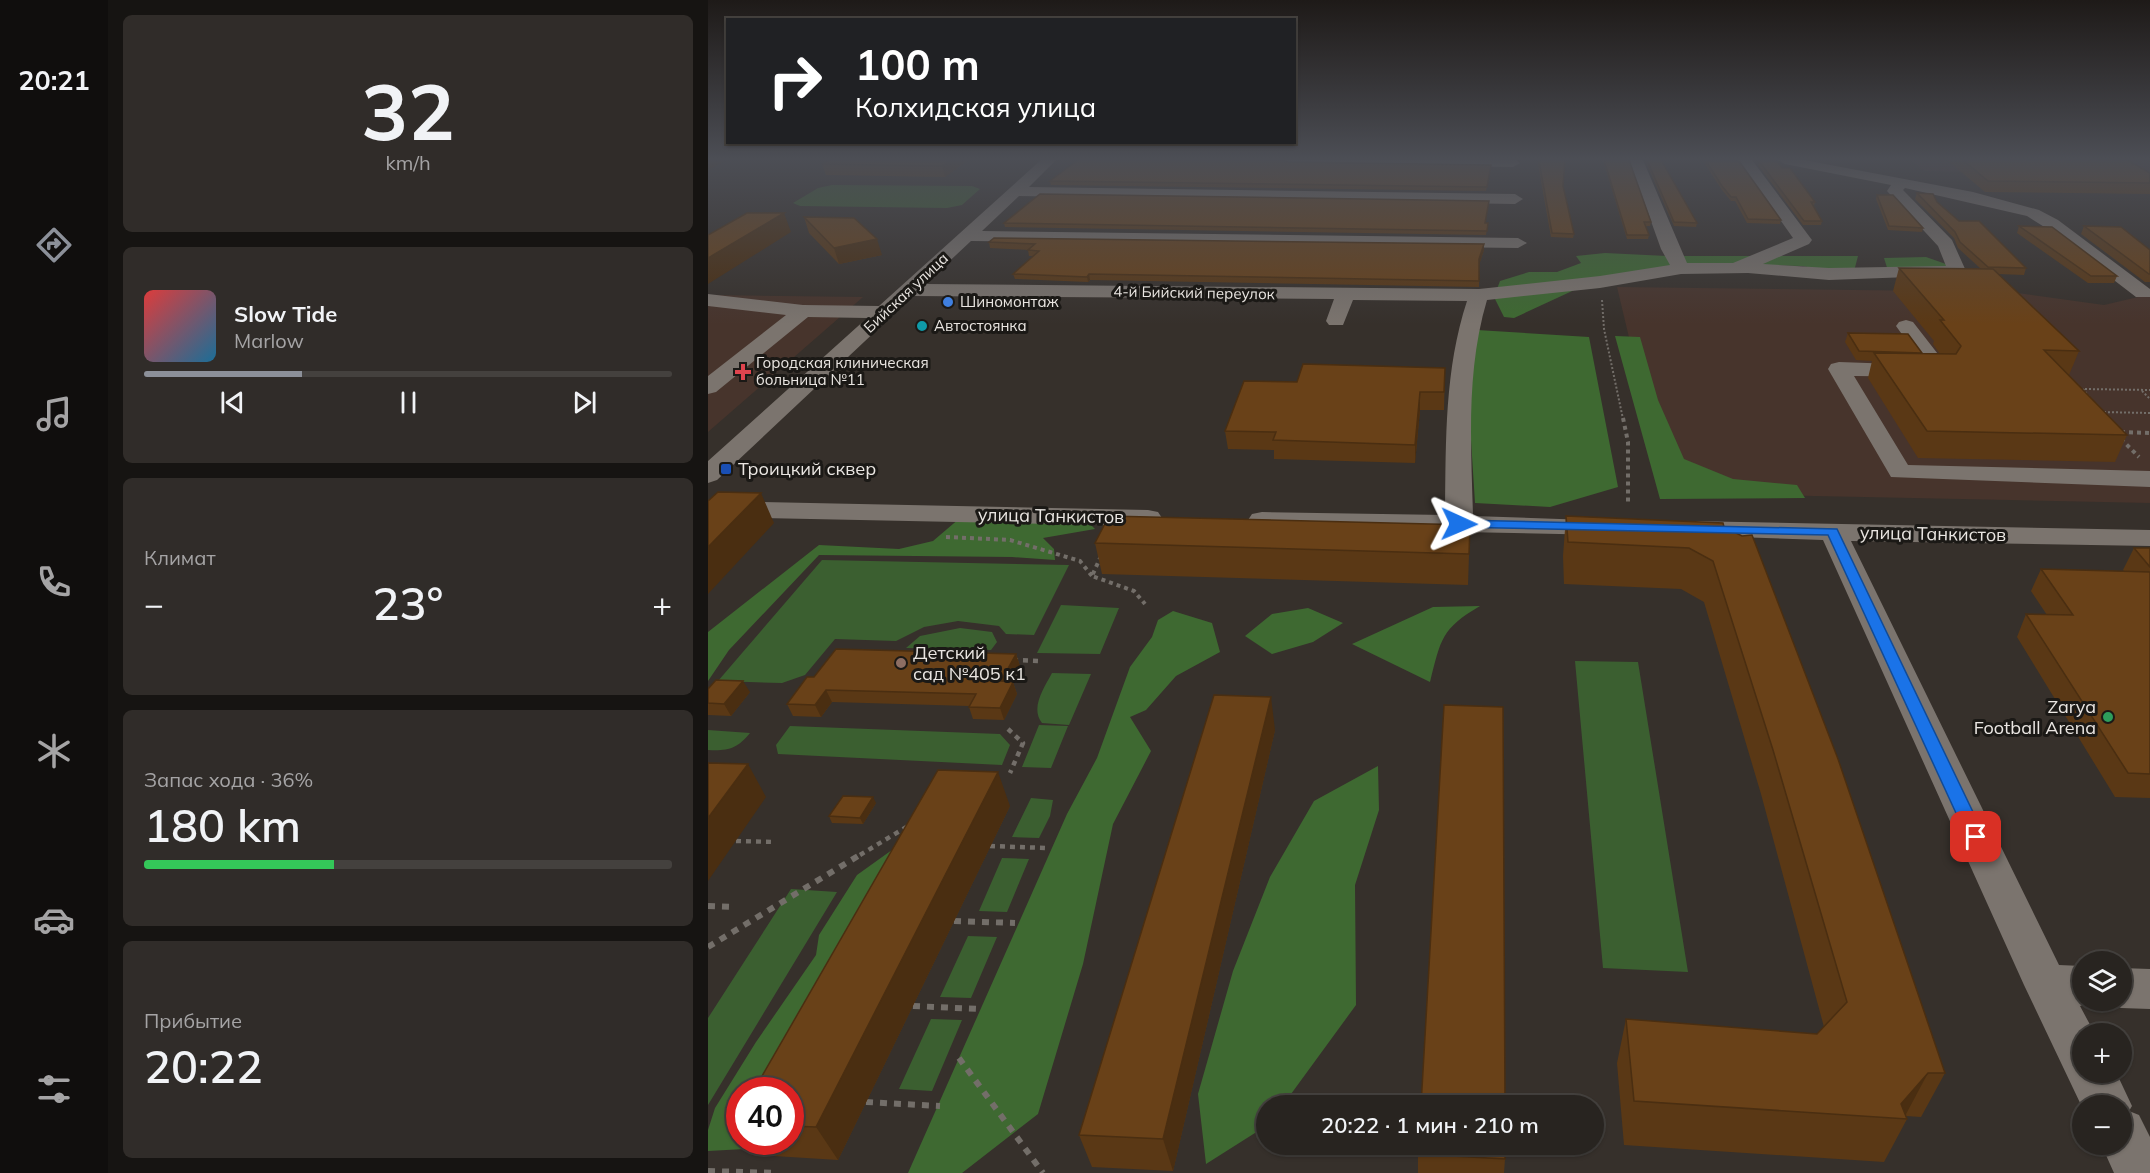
<!DOCTYPE html>
<html lang="ru">
<meta charset="utf-8">
<style>
:root{--surface:#282420;--page:#302c29;--text:#f1f3f6;--muted:#a5a4a5;--line:#44413e;--accent:#8c9099}
body{margin:0;font-family:Mulish,sans-serif;background:var(--page);color:var(--text);height:100vh;display:flex;flex-direction:column;font-size:22px;white-space:nowrap}
*{box-sizing:border-box;margin:0}
p{font-size:20px;color:var(--muted)}
.icon{flex:none;width:33px;height:33px;fill:none;stroke:currentColor;stroke-width:2;stroke-linecap:round;stroke-linejoin:round}
.map{position:relative;flex:1;overflow:hidden}
.sheet{display:flex;flex-direction:column;gap:15px;padding:15px;background:#161412;width:600px}
.sheet>*{flex:none}
.hud{position:absolute;left:18px;top:18px;width:570px;height:126px;border-radius:0px;box-shadow:0 2px 4px #0004,0 0 0 2px var(--line);background:#202124;color:#fff;overflow:hidden}
.controls{position:absolute;left:1364px;top:951px;display:grid;gap:12px}
.controls a{display:grid;place-items:center;width:60px;height:60px;border-radius:50%;background:var(--surface);box-shadow:0 2px 4px #0004,0 0 0 2px var(--line);font-size:30px}
.speed{position:absolute;left:18px;top:1077px;display:flex;gap:12px;font-size:30px;font-weight:700;text-align:center}
.speed>*{display:grid;place-content:center;width:78px;height:78px;border-radius:50%;background:var(--surface);box-shadow:0 2px 4px #0004,0 0 0 2px var(--line);line-height:1}
.speed .limit{border:9px solid #d22;background:#fff;color:#111}
.pin{position:absolute;display:grid;place-items:center;width:51px;height:51px;color:#fff;margin:-26px;border-radius:12px;box-shadow:0 3px 9px #0006}
.me{position:absolute;width:66px;margin:-33px;rotate:91deg;stroke-linejoin:round;filter:drop-shadow(0 0 4px #0008)}
.turn{display:flex;align-items:center;gap:21px;height:126px;padding:0 30px;font-size:27px}
.turn .icon{width:78px;height:78px;stroke-width:2.5}
.turn b{display:block;font-size:42px;line-height:51px}
.big{font-size:45px;font-weight:600;line-height:1.1}
.sheet .card{flex:1;display:flex;flex-direction:column;justify-content:center;gap:9px;min-width:0;padding:0 21px;border-radius:9px;background:var(--page)}
.sheet .dial{align-items:center;gap:0}
.dial b{font-size:78px;line-height:1}
.song{display:flex;align-items:center;gap:18px}
.cover{width:72px;height:72px;border-radius:9px;background:linear-gradient(135deg,hsl(0 70% 55%),hsl(200 70% 35%))}
.played{height:6px;border-radius:3px;background:linear-gradient(90deg,var(--accent) 30%,var(--line) 30%)}
.keys{display:flex;justify-content:space-around;direction:ltr}
.heat{display:flex;justify-content:space-between;align-items:center;font-size:33px;direction:ltr}
.charge{height:9px;border-radius:4px;background:linear-gradient(90deg,#34c759 36%,var(--line) 0)}
.trip{position:absolute;left:548px;top:1095px;width:348px;height:60px;border-radius:30px;background:var(--surface);box-shadow:0 2px 4px #0004,0 0 0 2px var(--line);font-weight:600;line-height:60px;text-align:center}
main{display:flex;flex:1;min-height:0}
.tabs{display:flex;flex-direction:column;width:108px;justify-content:space-around;align-items:center;background:#100e0d;color:var(--muted)}
.tabs .icon{width:42px;height:42px}
.tabs .selected{color:var(--accent)}
.tabs b{font-size:27px;color:var(--text)}
.map>svg:first-child{display:block}
.commercial{fill:#483332}
.medical{fill:#47342c}
.green{fill:#3b5f30}
.forest{fill:#3e6931}
.lines{fill:none;stroke-linecap:round;stroke-linejoin:round}
.path-far3{stroke:#736e69;stroke-width:2;stroke-dasharray:2 2;stroke-linecap:butt}
.path-far2{stroke:#736e69;stroke-width:4;stroke-dasharray:4 4;stroke-linecap:butt}
.path-far1{stroke:#736e69;stroke-width:4.5;stroke-dasharray:5 5;stroke-linecap:butt}
.path{stroke:#736e69;stroke-width:6;stroke-dasharray:7 7;stroke-linecap:butt}
.minor{fill:#7b746e;fill-rule:evenodd}
.wall{fill:#5a3815}
.shaded-wall{fill:#4a2e11}
.building{fill:#694118;stroke:#4a2e11;stroke-width:1.5}
.route{fill:#1a73e8;stroke:#114b97;stroke-width:1.5}
.shop-dot{fill:#3f7fe0;stroke:#1b1916;stroke-width:2}
.culture-dot{fill:#0f9aa8;stroke:#1b1916;stroke-width:2}
.health-dot{fill:#e0444e;stroke:#1b1916;stroke-width:2}
.transit-dot{fill:#1a4fb4;stroke:#1b1916;stroke-width:2}
.education-dot{fill:#8d6e63;stroke:#1b1916;stroke-width:2}
.leisure-dot{fill:#2e9e5b;stroke:#1b1916;stroke-width:2}
.labels{text-anchor:middle;stroke-width:6;stroke-linejoin:round;paint-order:stroke}
.far-street-label{font-size:15px;fill:#eae6e2;stroke:#1b1916}
.far-poi-label{font-size:15px;fill:#eae6e2;stroke:#1b1916;text-anchor:start}
.poi-label{font-size:18px;fill:#eae6e2;stroke:#1b1916;text-anchor:start}
.street-label{font-size:18px;fill:#eae6e2;stroke:#1b1916}
</style>
<main>
<nav class="tabs">
<b>20:21</b>
<svg class="icon selected" aria-label="directions" viewBox="0 0 24 24"><path d="M12 3l9 9-9 9-9-9zM9 14v-3h6M13 9l2 2-2 2"/></svg>
<svg class="icon" aria-label="music" viewBox="0 0 24 24"><path d="M9 18V5l10-2v13"/><circle cx="6" cy="18" r="3"/><circle cx="16" cy="16" r="3"/></svg>
<svg class="icon" aria-label="phone" viewBox="0 0 24 24"><path d="M5 4h4l2 5-3 2q2 4 5 5l2-3 5 2v4C11 20 4 13 5 4z"/></svg>
<svg class="icon" aria-label="climate" viewBox="0 0 24 24"><path d="M12 3v18M4 7l16 10M4 17L20 7"/></svg>
<svg class="icon" aria-label="car" viewBox="0 0 24 24"><path d="M5 17H2v-5l4-1 3-4h7l3 4 3 1v5h-3M9 17h6M6 11h13"/><circle cx="7" cy="17" r="2"/><circle cx="17" cy="17" r="2"/></svg>
<svg class="icon" aria-label="filters" viewBox="0 0 24 24"><path d="M4 7h16M4 17h16"/><circle cx="9" cy="7" r="2"/><circle cx="15" cy="17" r="2"/></svg>
</nav>
<section class="sheet">
<div class="card dial"><b>32</b><p>km/h</p></div>
<div class="card">
<div class="song"><i class="cover"></i><div><b>Slow Tide</b><p>Marlow</p></div></div>
<div class="played"></div>
<div class="keys"><svg class="icon" aria-label="previous" viewBox="0 0 24 24"><path d="M18 5L8 12l10 7zM5 5v14"/></svg><svg class="icon" aria-label="pause" viewBox="0 0 24 24"><path d="M8 5v14M16 5v14"/></svg><svg class="icon" aria-label="next" viewBox="0 0 24 24"><path d="M6 5l10 7-10 7zM19 5v14"/></svg></div>
</div>
<div class="card"><p>Климат</p>
<div class="heat"><a>−</a><b class="big">23°</b><a>+</a></div>
</div>
<div class="card"><p>Запас хода · 36%</p><b class="big">180 km</b><div class="charge"></div></div>
<div class="card"><p>Прибытие</p><b class="big">20:22</b></div>
</section>
<div class="map">
<svg width="1442" height="1173" viewBox="0 0 1442 1173">
<rect width="100%" height="100%" fill="#36302b"/>
<path class="commercial" d="M1203,160h239v14l-226,-3z"/>
<path class="medical" d="M909,287l394,5 93,13 34,-8h12v206l-484,-10z
M0,295l155,2 -155,135z"/>
<path class="green" d="M124,185l140,1 8,3 -18,16 -15,3 -147,-2 -7,-3 25,-15z
M114,560l247,5 -35,70 -28,-1 -7,-8 -41,-5 -34,6 -28,14 -61,-2 -30,36 -23,8 -64,-2z
M353,605l58,3 -19,46 -63,-1z
M252,628l32,4 5,10 -6,8 -85,-2 14,-12z
M867,661l63,1 50,310 -85,-4z
M344,673l39,1 -22,51 -27,-2c-12,-15 2,-35 10,-50z
M331,725l29,1 -17,42 -29,-1z
M82,726l210,8 10,11 -8,20 -224,-11 -2,-9z
M0,730l42,3c-13,16 -22,18 -42,17z
M323,798l22,2 -3,16 -11,22 -27,-1z
M294,858l27,1 -22,53 -28,-1z
M83,889l46,3 -129,213v-87z
M260,936l29,1 -26,61 -31,-1z
M223,1019l31,1 -30,71 -33,-2z"/>
<path class="forest" d="M897,253l62,3h191l-5,19 -51,-9 -78,-2 -128,16 -82,38 -10,-1 -10,-20 6,-16 29,-9h28l24,-9 -5,-7z
M1218,257l54,19 -90,1 -6,-19z
M769,330l112,7 29,150 -68,20 -75,-4 -7,-110z
M907,336l25,1 18,63 26,59 49,20 64,6 8,13 -145,1z
M252,518l127,3 8,8 -52,9 11,11 1,11 -43,-3 -193,-2 -90,95 -21,31v-49l111,-87 80,4 34,-8z
M772,606c-39,23 -39,33 -50,76l-78,-38 81,-37z
M600,608l35,15 -30,19 -41,12 -27,-18 27,-22z
M465,611l39,12 8,29 -44,24 -30,34 -16,7 21,34 -38,73 -30,140 -45,150 -76,59h-54l159,-359 30,-56 33,-91 22,-30 6,-17z
M670,766l1,44 -24,75 1,120 -73,100 -17,1v20l-60,38 -8,-70 35,-123 37,-94 44,-76z
M216,827l-151,263h-33v52h9l-4,7 -37,2v-21l7,-22 41,-66 60,-87 3,-20 38,-60z"/>
<g class="lines">
<path class="path-far3" d="M894,300l2,29 19,90
M1434,391l8,8
M1381,397l-6,-8 67,1
M1392,412l50,1"/>
<path class="path-far2" d="M915,418l5,24v61
M1413,432l29,1
M1413,439l18,18
M238,537l65,3
M302,540l70,21 12,15
M393,556l-9,20 42,15 11,13"/>
<path class="path-far1" d="M305,660l27,1
M300,729l15,14 -13,30
M28,841l40,1
M282,846l56,2
M152,855l48,-29"/>
<path class="path" d="M0,906l26,1
M246,921l61,2
M0,947l155,-94
M205,1006l67,3
M251,1058l84,115
M158,1102l74,4
M0,1171l69,2"/>
<path class="minor" d="M333,160h15l-27,27 486,7 8,5 -8,5 -496,-8 -37,35 536,7 9,5 -9,5 -547,-7 -46,43 554,5 121,-13 70,-11 -9,-16 -32,-89h14l44,103h46l60,-25 -55,-78h14l60,80 -3,4 -46,20 66,4 117,-2 -8,-20 -51,-55 4,-6 -106,-21 -7,-4h26l169,32 66,18 19,10 92,69v8h-14l-90,-69 -19,-12 -122,-28 -2,2 49,50 14,31 -3,4 -134,5 -81,-7 -67,1 -81,14 -113,12c-21,71 -16,143 -14,216l144,5 4,6 -4,6 -10,2 -345,-7 -10,-2 -4,-6 4,-6 10,-2 183,3c1,-72 -1,-144 22,-214l-114,-1 -10,25h-14l-3,-4 8,-22 -421,-3 -196,184 -9,3v-22l159,-143 -59,-1 -92,75 -8,2v-18l78,-61 -78,-9v-12l95,11 76,1z
M573,160h235l4,3 -7,4 -225,-3z
M1198,320l7,2 35,45 3,5 -3,5 -94,-1 54,89 242,6v16l-259,-10 -63,-108 3,-5 8,-2 85,3 -28,-39 3,-4z
M0,501l440,9 10,2 4,6 -4,6 -10,2 -440,-9z
M980,521l462,9v16l-299,-5 208,424 23,1v34h15l-17,6 15,28h-13v38h34l16,34 -3,5 10,4 11,22v36h-36l-13,-29h20v-38l-39,1 -58,-122 -201,-445 -145,-5 -4,-6 4,-6z
M1413,968l29,1v40l-29,-1 -16,-6 16,-2z"/>
</g>
<path class="wall" d="M260,160l-23,17 -119,-2 -4,-11z
M833,160l22,26 11,48 -1,4 -22,-1 -13,-73 1,-3z
M895,160h26l22,62 -1,4h-4l3,9 -1,4h-21z
M937,160h16l36,63 -1,4 -22,-1z
M1239,160h180l23,13v21l-165,-2z
M998,161l75,59 -1,4 -33,-1 -12,-22h-4l-9,-11 -17,-26z
M1051,161l23,7 33,34 -1,4 8,15 -1,4h-18l-45,-60z
M580,162l203,3 -5,26 -435,-6 -1,-4z
M1209,193l20,9 22,19 67,47 -2,7 -26,-1 81,77 -10,24 58,60 -12,27 -197,-4 -50,-80 4,-17 -16,-1 -11,-18 3,-9 74,21h18l-7,-10 1,-3 -41,-50 6,-23 82,1 -23,-21 -4,-10 -39,-39z
M1169,195l46,33 -1,4 -34,-2 -12,-31z
M781,201l-4,22h3l-2,12 -481,-8 -1,-4z
M96,217l78,38 -43,9 -30,-31z
M1311,226l98,50 -3,7h-26l-71,-50z
M1376,226l66,24v32h-5l-64,-48z
M281,242l495,2v6l-5,15v22l-389,-7 -2,2 -73,-3 -2,-5 20,-18h-4l-1,-6h1l-39,-2z
M737,368l-1,42h-24l-5,53 -141,-4v-9l-46,-1 -3,-18 72,-49z
M858,516l158,11 221,546 -24,44 -15,-1 1,3 -23,43 -260,-17 -7,-82 9,-44 191,15 7,-7 -63,-233 -57,-192 -23,-13 -117,-5 -1,-28z
M762,525l-2,60 -366,-11 -7,-31z
M1426,548h16v250l-35,-1 -98,-160 9,-23 21,1 -16,-24 10,-22 84,3 -2,-2z
M308,654l4,12 -9,16h2l4,12 -13,26 -31,-1 -4,-12v-1l-137,-4 -11,15 -28,-1 -6,-12 27,-27z
M0,689l42,3 -19,24 -23,-1z
M567,730l-102,441 -81,-4 -13,-32z
M168,803l-13,21 -31,-1 -3,-7z
M302,806l-172,354 -78,-5 -10,-13h40v-52z
M710,1154l87,5 -1,14h-86z"/>
<path class="shaded-wall" d="M0,160h20l-20,10z
M243,160h17l-23,17 -3,-11z
M76,213l7,19 -83,52v-26z
M169,239l5,16 -43,9 -5,-16z
M776,244v6l-5,15v-6z
M381,274l1,6 -2,2 -1,-5z
M712,392v18l-5,53v-18z
M53,493l13,30 -66,71v-47z
M308,654l4,12 -15,27 -4,-12z
M35,681l7,11 -19,24 -7,-12z
M305,682l4,12 -13,26 -4,-12z
M118,690l6,12 -11,15 -6,-12z
M563,697l4,33 -102,441 -10,-32z
M40,764l18,33 -58,84v-63z
M290,772l12,34 -172,354 -22,-33z
M165,797l3,6 -13,21 -3,-6z
M1220,1073l-23,43 -4,-12z"/>
<path class="building" d="M122,160h121l-9,6 -120,-2z
M370,160h205l5,2 203,3 -4,22 -437,-6z
M833,160h24l-2,26 11,48 -22,-1 -13,-72z
M896,160h25l22,62h-7l5,13h-22z
M939,160h14l36,63 -23,-1z
M1255,160h164l23,13v10l-162,-2z
M998,161h33l42,59 -33,-1 -12,-22h-5l-9,-11z
M1051,161h18l5,7h8l25,34h-4l11,19h-18z
M1209,193l16,1 4,8 22,19h20l47,47 -38,-1 -28,-25 -5,-10z
M332,194l449,7 -4,22h3l-1,8 -483,-8z
M1169,195h16l30,33 -34,-2z
M39,213h37l-76,45v-23z
M96,217l50,1 23,21 -43,9z
M1311,226l33,1 65,49h-26z
M1376,226l37,1 29,23v24h-1z
M286,238l490,6 -5,15v22l-390,-7 -2,3 -74,-3 26,-23 -11,-1 7,-6 -46,-2z
M1191,268l94,1 86,82 -35,-1 83,85 -200,-4 -53,-78 82,1 5,-8 -21,-26h4z
M1140,333l60,1 14,19 -63,-2z
M595,364l142,4 -1,24h-24l-5,53 -142,-5 3,-8 -51,-1 19,-50 53,1z
M10,492l43,1 -53,54v-46z
M401,516l361,9 -1,29 -374,-11z
M858,516l157,7 1,4 18,9 10,-1 86,224 107,314h-17l-27,31 6,15 -273,-18 -8,-82 191,15 30,-32 -74,-252 -60,-189 -24,-13 -121,-6z
M1426,548h16v19z
M1333,569l109,3v202l-22,-1 -102,-159 47,1z
M128,649l180,5 -15,27 12,1 -13,26 -31,-1 7,-13 -150,-4 -11,15 -28,-1 20,-27h7z
M8,680l27,1 -19,23 -16,-1v-14z
M506,695l57,2 -108,442 -84,-4z
M736,705l59,2 2,399h-84z
M0,763l40,1 -40,54z
M230,770l60,2 -182,355 -26,-1v-36h-36z
M135,796l30,1 -13,21 -31,-2z
M32,1115v8h-5z
M710,1144h87v15l-87,-5z"/>
<linearGradient id="sky" x2="0" y2="1"><stop stop-color="#1e1a18"/><stop offset="0.49" stop-color="#4c4e55"/><stop offset="1" stop-color="#4c4e55" stop-opacity="0"/></linearGradient>
<rect width="1442" height="324" fill="url(#sky)"/>
<path class="route" d="M751,520l378,9 148,308 -3,5h-13l-2,-5 -139,-302 -374,-8 -1,-3z"/>
<circle class="shop-dot" cx="240" cy="302" r="6"/>
<circle class="culture-dot" cx="214" cy="326" r="6"/>
<path class="health-dot" d="M32 363h6v6h6v6h-6v6h-6v-6h-6v-6h6z"/>
<rect class="transit-dot" x="12" y="463" width="12" height="12" rx="3"/>
<circle class="education-dot" cx="193" cy="663" r="6"/>
<circle class="leisure-dot" cx="1400" cy="717" r="6"/>
<g class="labels">
<g class="far-street-label">
<text transform="translate(198 293) rotate(-43)" y="5">Бийская улица</text>
<text transform="translate(486 293) rotate(1)" y="5">4-й Бийский переулок</text>
</g>
<g class="far-poi-label">
<text x="252" y="307">Шиномонтаж</text>
<text x="226" y="331">Автостоянка</text>
<text x="48" y="368">Городская клиническая<tspan x="48" dy="17">больница №11</tspan></text>
</g>
<g class="poi-label">
<text x="30" y="475">Троицкий сквер</text>
<text x="205" y="659">Детский<tspan x="205" dy="21">сад №405 к1</tspan></text>
<text x="1388" y="713" text-anchor="end">Zarya<tspan x="1388" dy="21">Football Arena</tspan></text>
</g>
<g class="street-label">
<text transform="translate(343 516) rotate(1)" y="6">улица Танкистов</text>
<text transform="translate(1225 534) rotate(1)" y="6">улица Танкистов</text>
</g>
</g>
</svg>
<div class="controls">
<a><svg class="icon" aria-label="layers" viewBox="0 0 24 24"><path d="M12 4l9 5-9 5-9-5zM3 14l9 5 9-5"/></svg></a>
<a>+</a>
<a>−</a>
</div>
<div class="speed"><div class="limit">40</div></div>
<div class="pin" style="left:1268px;top:837px;background:#d93025"><svg class="icon" aria-label="arrive" viewBox="0 0 24 24"><path d="M6 21V4h12l-3 4 3 4H6"/></svg></div>
<svg class="me" style="left:751px;top:524px" viewBox="-20 -20 40 40"><path d="M0-17L14 15 0 8-14 15z" fill="#1a73e8" stroke="#fff" stroke-width="4"/></svg>
<div class="trip">20:22 · 1 мин · 210 m</div>
<div class="hud">
<div class="turn"><svg class="icon" aria-label="right" viewBox="0 0 24 24"><path d="M7 20v-9h11M14 6l5 5-5 5"/></svg><div><b>100 m</b>Колхидская улица</div></div>
</div>
</div>
</main>
